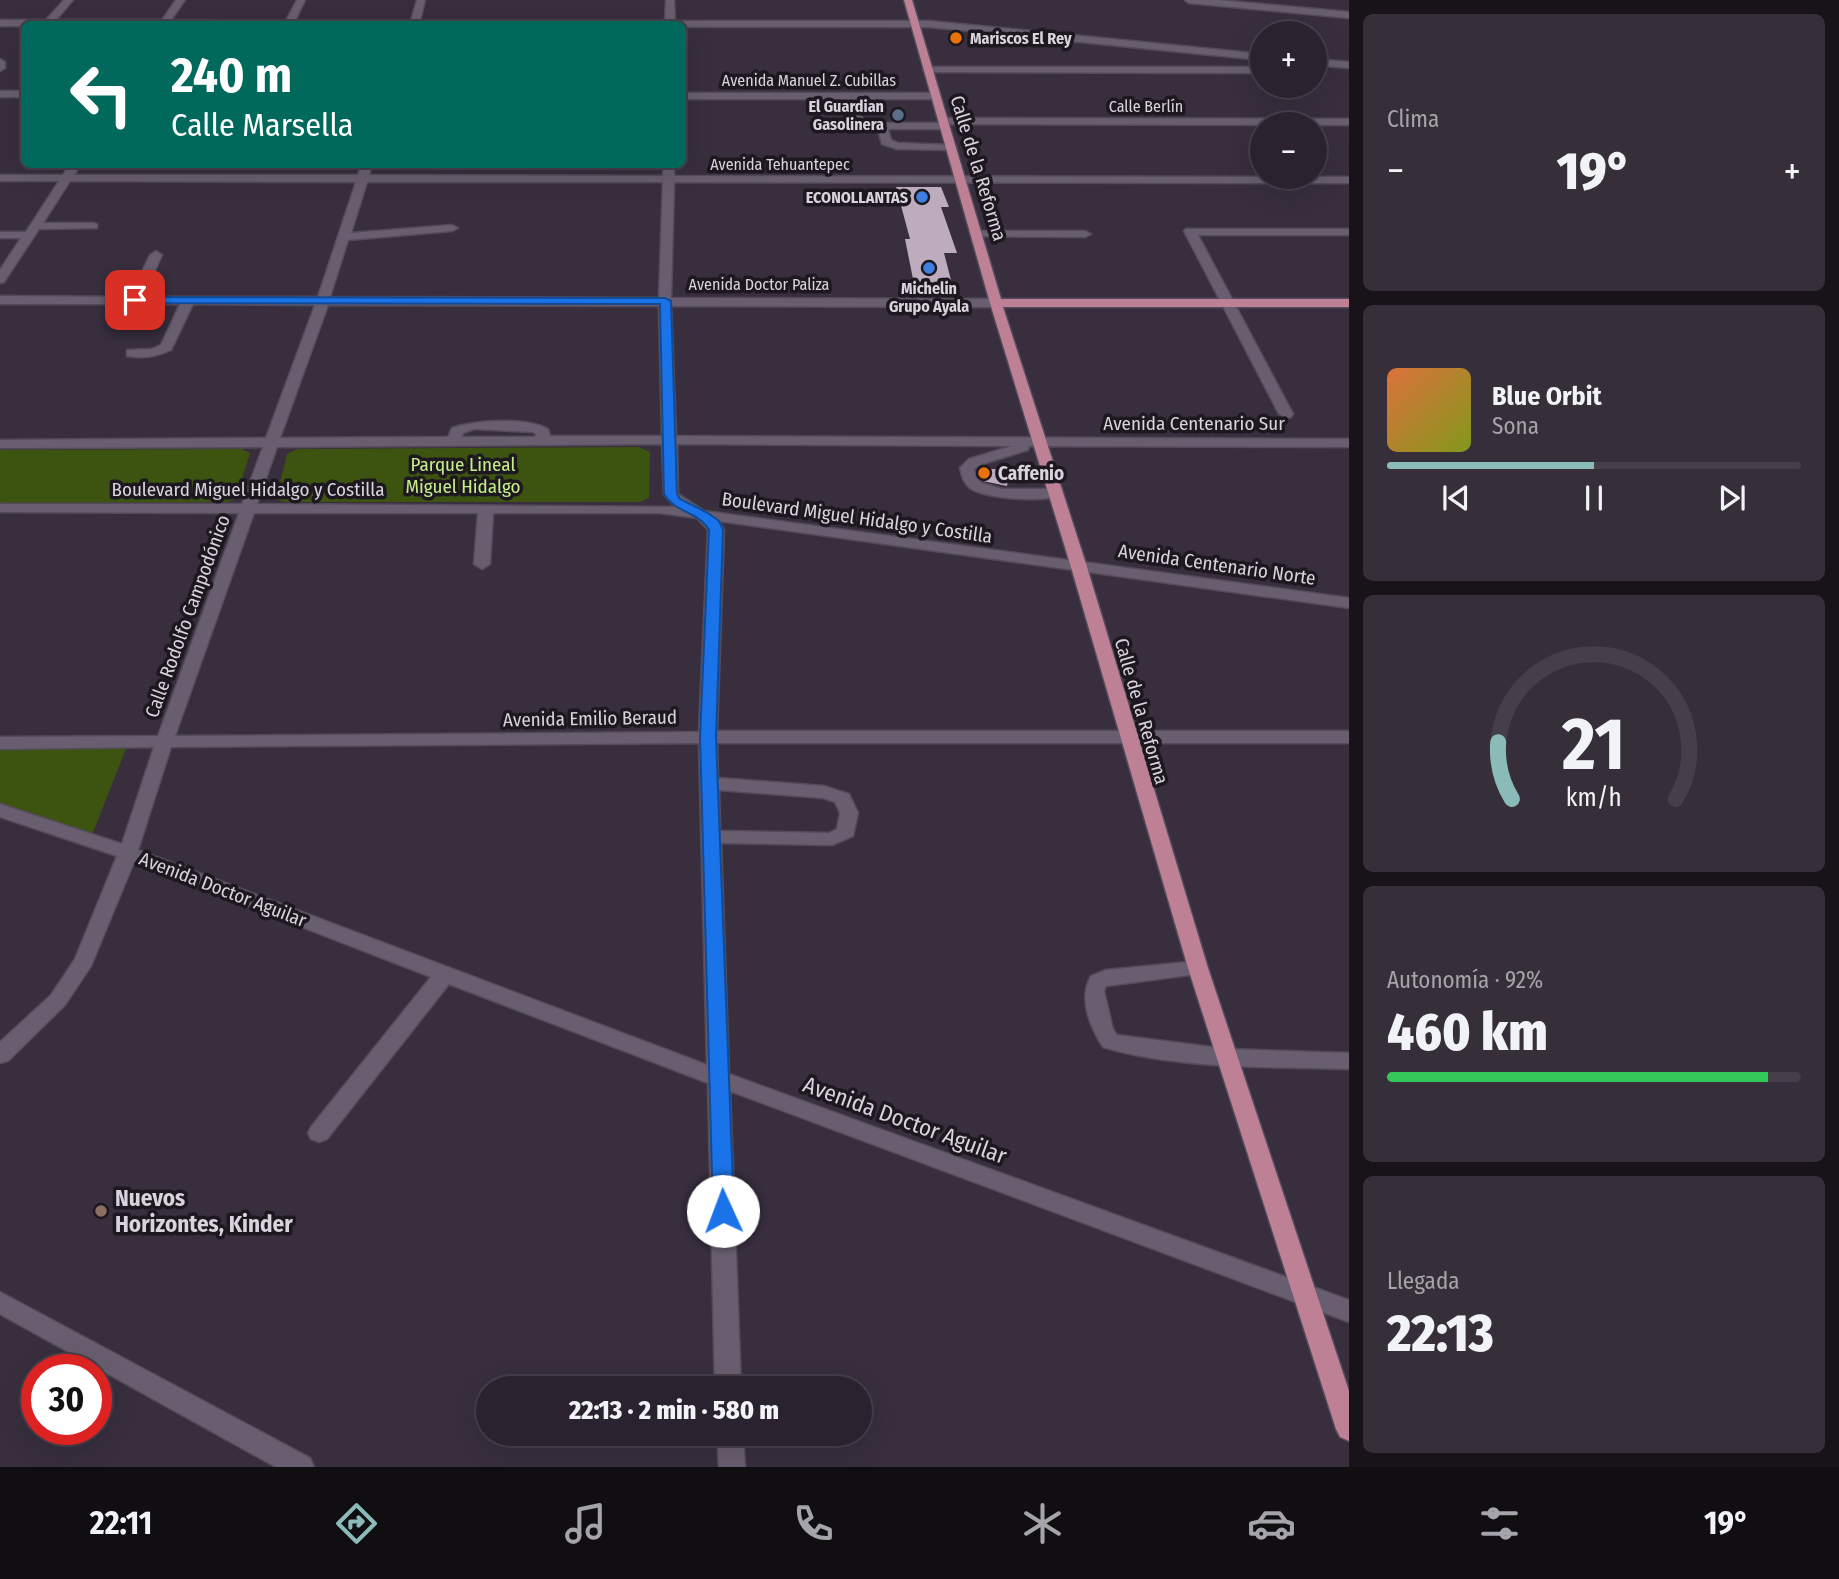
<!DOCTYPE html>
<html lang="es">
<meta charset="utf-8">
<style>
:root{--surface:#2a222e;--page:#362f3a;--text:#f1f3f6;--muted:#a5a4aa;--line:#463f4a;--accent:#8bbbb9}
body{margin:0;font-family:"Fira Sans Condensed",sans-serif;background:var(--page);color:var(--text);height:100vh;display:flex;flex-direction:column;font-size:26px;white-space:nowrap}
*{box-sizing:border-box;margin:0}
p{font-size:23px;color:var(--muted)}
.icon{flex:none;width:38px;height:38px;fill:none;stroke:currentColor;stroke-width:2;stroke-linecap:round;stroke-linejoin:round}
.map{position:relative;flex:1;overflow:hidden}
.panel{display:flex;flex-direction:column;gap:14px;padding:14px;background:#171319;width:490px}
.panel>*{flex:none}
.guide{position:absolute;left:21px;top:21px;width:665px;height:147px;border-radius:10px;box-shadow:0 7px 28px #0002,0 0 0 2px var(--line);background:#00695c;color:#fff;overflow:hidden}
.controls{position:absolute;left:1250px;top:21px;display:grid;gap:14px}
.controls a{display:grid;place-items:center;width:77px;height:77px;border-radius:50%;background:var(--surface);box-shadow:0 7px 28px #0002,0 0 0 2px var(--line);font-size:35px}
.speed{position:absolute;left:21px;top:1354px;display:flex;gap:14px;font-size:35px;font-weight:700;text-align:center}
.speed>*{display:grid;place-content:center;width:91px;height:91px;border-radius:50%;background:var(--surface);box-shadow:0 7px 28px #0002,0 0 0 2px var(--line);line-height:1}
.speed .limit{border:10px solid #d22;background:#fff;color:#111}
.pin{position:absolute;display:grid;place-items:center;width:60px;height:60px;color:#fff;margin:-30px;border-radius:14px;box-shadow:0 4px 10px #0006}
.me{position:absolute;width:77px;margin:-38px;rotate:358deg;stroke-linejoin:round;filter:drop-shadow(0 0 5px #0008)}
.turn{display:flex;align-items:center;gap:24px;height:147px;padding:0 35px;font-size:32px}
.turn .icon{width:91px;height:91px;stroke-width:2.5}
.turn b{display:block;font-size:49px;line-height:60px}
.big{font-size:52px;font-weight:800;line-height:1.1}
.panel .widget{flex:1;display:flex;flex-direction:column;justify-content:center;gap:10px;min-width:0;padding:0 24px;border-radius:10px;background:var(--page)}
.panel .dial{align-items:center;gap:0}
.dial svg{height:182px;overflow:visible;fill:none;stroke:var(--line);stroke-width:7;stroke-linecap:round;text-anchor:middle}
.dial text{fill:var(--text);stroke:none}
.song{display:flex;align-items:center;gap:21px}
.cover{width:84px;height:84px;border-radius:10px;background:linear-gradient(135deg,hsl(20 70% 55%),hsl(70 70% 35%))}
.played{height:7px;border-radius:4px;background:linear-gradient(90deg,var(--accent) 50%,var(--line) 50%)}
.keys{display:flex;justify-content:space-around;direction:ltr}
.heat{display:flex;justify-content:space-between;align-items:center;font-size:38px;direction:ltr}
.charge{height:10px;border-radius:5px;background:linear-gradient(90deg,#34c759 92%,var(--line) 0)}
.trip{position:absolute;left:476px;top:1376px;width:396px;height:70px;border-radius:35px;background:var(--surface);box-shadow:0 7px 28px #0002,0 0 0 2px var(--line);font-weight:800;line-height:70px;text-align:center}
.tabs{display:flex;height:112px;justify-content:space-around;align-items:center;background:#110e12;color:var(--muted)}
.tabs .icon{width:49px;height:49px}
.tabs .active{color:var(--accent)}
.tabs b{font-size:32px;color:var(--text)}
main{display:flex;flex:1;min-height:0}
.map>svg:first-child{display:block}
.green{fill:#3d5411}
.building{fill:#bcacbe}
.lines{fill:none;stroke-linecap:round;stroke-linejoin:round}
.minor-casing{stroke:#534b59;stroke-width:3}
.major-casing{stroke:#534b59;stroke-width:3}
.minor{fill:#695e6f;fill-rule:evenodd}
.major{fill:#bd8095;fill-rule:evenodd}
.route{fill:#1a73e8;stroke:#114b97;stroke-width:2}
.food-dot{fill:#e8710a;stroke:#1d1820;stroke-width:2.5}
.service-dot{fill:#5c6f8a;stroke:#1d1820;stroke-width:2.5}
.shop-dot{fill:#3f7fe0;stroke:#1d1820;stroke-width:2.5}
.education-dot{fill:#8d6e63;stroke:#1d1820;stroke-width:2.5}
.labels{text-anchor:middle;stroke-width:7;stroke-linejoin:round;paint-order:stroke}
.far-poi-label{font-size:16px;font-weight:bold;fill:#d9d3dd;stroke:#1d1820;text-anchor:end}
.far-street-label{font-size:16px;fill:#d9d3dd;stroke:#1d1820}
.street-label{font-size:19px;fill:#d9d3dd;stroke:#1d1820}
.park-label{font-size:19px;fill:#c5ed88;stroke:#1d1820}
.poi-label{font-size:19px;font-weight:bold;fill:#d9d3dd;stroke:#1d1820;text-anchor:start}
.near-street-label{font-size:23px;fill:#d9d3dd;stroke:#1d1820}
.near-poi-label{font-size:23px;font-weight:bold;fill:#d9d3dd;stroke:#1d1820;text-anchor:start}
</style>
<main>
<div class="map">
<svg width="1349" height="1467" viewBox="0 0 1349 1467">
<rect width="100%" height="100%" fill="#382e3e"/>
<path class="green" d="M638,447l12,5 -1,46 -9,4h-356l-8,-3 11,-45 10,-5z
M242,449l8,4 -14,45 -8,4 -228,1v-53z
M127,746l-37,94 -90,-33v-60z"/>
<path class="building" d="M896,187h45l8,20h-8l16,46h-13l8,31h-38l-9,-45h5z
M979,469h30l-2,17 -24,-5z"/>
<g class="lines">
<g class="minor-casing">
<path id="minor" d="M64,0h9l-17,20h106l14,-20h9l-14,20 115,1 11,-21h8l-10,21h116l6,-21h8l-5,21h245l1,-21h8l1,21h254l333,33v6l-333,-33 -929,-1v-6h46z
M1185,0h33l131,12v6l-160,-15z
M0,59l5,3v6l-5,3z
M1314,59l35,3v6l-35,-3z
M928,67h334v6l-337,-1 -2,-2z
M0,91h24v6h-24z
M682,93h253l5,3 -5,3h-77l5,24h77v-4l4,-1 405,1v6l-400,-1v4l-4,1h-57l3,11 7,3 54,2 4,1v4l-59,-1 -15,-5 -4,-15 -23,-1 -7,-29h-166z
M70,164h11l-7,11h284l3,-11h11l-3,11 294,1 1,-12h10v12l675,1v6l-675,-1 -3,116 325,1 6,4 -6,4 -325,-1 5,130 673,3v8l-320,-1 -1,4 -49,15 -5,4 2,9 6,5 20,6h54l7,4c-12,11 -79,6 -93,-5 -7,-6 -8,-12 -10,-20l9,-9 43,-13 -335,-2 1,50 26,17 645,87v10l-631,-87 6,9 -7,201h632v12h-632l1,35 106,8 25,8 9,19 -5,23 -21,9 -111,-2 8,231 620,226v22l-619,-231 11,297h-26l-7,-305 -259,-99 -122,155 -8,3 -8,-3 -3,-6 3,-6 120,-150 -297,-115 -43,104 -26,39 -57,56 -8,2v-21l51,-47 24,-36 42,-103 -117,-39v-13l122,40 32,-97 -154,2v-12l158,-1 81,-223 -239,-1v-8h242l21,-57 -263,1v-8l266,-2 49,-133 -122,-1 -22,46c-15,7 -28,9 -44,6v-6l25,-1 9,-4 19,-41h-180v-8l130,1 20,-42 6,-4 6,4 -19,42h175l38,-115 -286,-1 -27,42h50l4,1v4l-58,1 -35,53 -4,1v-13l21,-32h-21v-6h26l33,-51h-59v-6h63zM367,182h296l-4,116 -329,-1 18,-57 104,-9 6,-3 -6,-3 -101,8zM328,305l331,1 3,130h-112l-2,-7c-22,-12 -73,-9 -96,-1l-4,9 -168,1zM474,429l59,3 3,2 -1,3h-73l1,-4zM662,444l2,50 11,13 -418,-3 20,-57zM254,513h224l-4,51 8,5 8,-5 3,-51h167l37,5 11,12 -9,202 -524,4zM699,743l8,322 -569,-215 33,-103zM719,790l104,8 12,4 5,11 -3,16 -8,4 -109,-2z
M1186,229h163v6h-151l95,179 -2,3 -5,1 -7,-4 -95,-183z
M977,231h108l6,3 -6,3 -112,-1v-4z
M1198,961l7,2 3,5 -3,5 -99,13 -2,5 9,38 4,6 110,14 122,4v16c-76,-2 -174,0 -246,-22 -13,-20 -25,-49 -12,-71l15,-6z
M0,1292l310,166 4,9h-38l-276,-153z
M717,1433h26l2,34h-26z"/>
</g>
<g class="major-casing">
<path id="major" d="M904,0h8l89,299h348v8h-346l84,260 121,401 141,423v50l-9,-4 -4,-8 -148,-461 -117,-401 -81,-264z"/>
</g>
<use href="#minor" class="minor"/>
<use href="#major" class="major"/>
</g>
<path class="route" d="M135,297l530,1 6,3 6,193 3,5 28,14 11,8 4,9 -7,207 18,474 -3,6 -8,2 -7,-2 -3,-6 -13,-474 9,-207c-10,-18 -35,-18 -45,-36l-4,-190 -529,-1v-5z"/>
<g class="food-dot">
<circle cx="956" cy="38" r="7"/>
<circle cx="984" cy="473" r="7"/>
</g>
<circle class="service-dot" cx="898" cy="115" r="7"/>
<g class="shop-dot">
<circle cx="922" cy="197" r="7"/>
<circle cx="929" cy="268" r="7"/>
</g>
<circle class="education-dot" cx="101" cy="1211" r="7"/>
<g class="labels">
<g class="far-poi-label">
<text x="970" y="44" text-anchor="start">Mariscos El Rey</text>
<text x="884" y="112">El Guardian<tspan x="884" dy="18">Gasolinera</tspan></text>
<text x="908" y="203">ECONOLLANTAS</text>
<text x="929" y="294" text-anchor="middle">Michelin<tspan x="929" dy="18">Grupo Ayala</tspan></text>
</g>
<g class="far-street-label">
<text x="809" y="86">Avenida Manuel Z. Cubillas</text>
<text x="1146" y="112">Calle Berlín</text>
<text x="780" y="170">Avenida Tehuantepec</text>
<text x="759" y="290">Avenida Doctor Paliza</text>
</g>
<g class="street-label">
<text transform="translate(979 168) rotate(73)" y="7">Calle de la Reforma</text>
<text x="1194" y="430">Avenida Centenario Sur</text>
<text x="248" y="496">Boulevard Miguel Hidalgo y Costilla</text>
<text transform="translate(857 517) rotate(8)" y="7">Boulevard Miguel Hidalgo y Costilla</text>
<text transform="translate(1217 564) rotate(8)" y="7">Avenida Centenario Norte</text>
<text transform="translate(187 616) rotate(-70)" y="7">Calle Rodolfo Campodónico</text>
<text transform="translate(1142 711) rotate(74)" y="7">Calle de la Reforma</text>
<text transform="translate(590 718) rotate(-1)" y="7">Avenida Emilio Beraud</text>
<text transform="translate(223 889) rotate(21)" y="7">Avenida Doctor Aguilar</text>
</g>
<g class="park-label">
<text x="463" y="471">Parque Lineal<tspan x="463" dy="22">Miguel Hidalgo</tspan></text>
</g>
<g class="poi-label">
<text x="998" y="480">Caffenio</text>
</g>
<g class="near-street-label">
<text transform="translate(905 1120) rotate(20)" y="8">Avenida Doctor Aguilar</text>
</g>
<g class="near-poi-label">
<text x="115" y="1206">Nuevos<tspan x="115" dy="26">Horizontes, Kinder</tspan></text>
</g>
</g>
</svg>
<div class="controls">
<a>+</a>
<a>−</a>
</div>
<div class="speed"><div class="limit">30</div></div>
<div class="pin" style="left:135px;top:300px;background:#d93025"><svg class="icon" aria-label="arrive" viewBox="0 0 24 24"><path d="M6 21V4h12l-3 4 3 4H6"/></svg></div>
<svg class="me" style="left:723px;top:1211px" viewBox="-20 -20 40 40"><circle r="19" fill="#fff"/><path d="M0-13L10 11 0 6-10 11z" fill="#1a73e8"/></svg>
<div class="trip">22:13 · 2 min · 580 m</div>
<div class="guide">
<div class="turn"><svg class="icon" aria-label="left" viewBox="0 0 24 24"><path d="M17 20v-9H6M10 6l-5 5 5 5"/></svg><div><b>240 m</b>Calle Marsella</div></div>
</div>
</div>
<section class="panel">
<div class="widget"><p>Clima</p>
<div class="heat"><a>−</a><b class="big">19°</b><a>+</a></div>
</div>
<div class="widget">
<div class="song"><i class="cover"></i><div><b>Blue Orbit</b><p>Sona</p></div></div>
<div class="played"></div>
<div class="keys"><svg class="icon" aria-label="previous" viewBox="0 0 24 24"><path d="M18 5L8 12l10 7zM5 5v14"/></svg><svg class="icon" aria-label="pause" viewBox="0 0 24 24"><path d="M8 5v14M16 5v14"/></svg><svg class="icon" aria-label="next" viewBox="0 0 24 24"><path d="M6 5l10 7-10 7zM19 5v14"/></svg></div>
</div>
<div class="widget dial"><svg viewBox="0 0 100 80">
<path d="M14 69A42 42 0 1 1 86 69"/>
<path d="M14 69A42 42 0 0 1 8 44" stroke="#8bbbb9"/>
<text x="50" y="56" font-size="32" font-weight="700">21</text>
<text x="50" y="72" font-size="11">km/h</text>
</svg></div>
<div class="widget"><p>Autonomía · 92%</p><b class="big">460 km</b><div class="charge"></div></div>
<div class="widget"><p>Llegada</p><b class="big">22:13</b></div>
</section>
</main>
<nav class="tabs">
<b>22:11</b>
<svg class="icon active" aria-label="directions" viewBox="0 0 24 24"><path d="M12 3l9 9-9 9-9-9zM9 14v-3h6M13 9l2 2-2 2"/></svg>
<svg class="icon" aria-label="music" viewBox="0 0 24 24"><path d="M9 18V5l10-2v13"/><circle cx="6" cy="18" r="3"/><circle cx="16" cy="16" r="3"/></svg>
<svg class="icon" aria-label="phone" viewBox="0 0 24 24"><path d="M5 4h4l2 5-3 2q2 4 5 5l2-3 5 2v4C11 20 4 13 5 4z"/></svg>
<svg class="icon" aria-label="climate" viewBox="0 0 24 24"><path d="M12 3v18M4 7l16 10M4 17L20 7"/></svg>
<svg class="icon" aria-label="car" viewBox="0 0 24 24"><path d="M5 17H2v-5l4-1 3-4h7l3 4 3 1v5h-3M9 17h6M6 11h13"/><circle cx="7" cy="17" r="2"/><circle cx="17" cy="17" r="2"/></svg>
<svg class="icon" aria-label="filters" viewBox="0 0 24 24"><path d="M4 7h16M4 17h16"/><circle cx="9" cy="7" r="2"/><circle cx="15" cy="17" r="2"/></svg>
<b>19°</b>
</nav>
